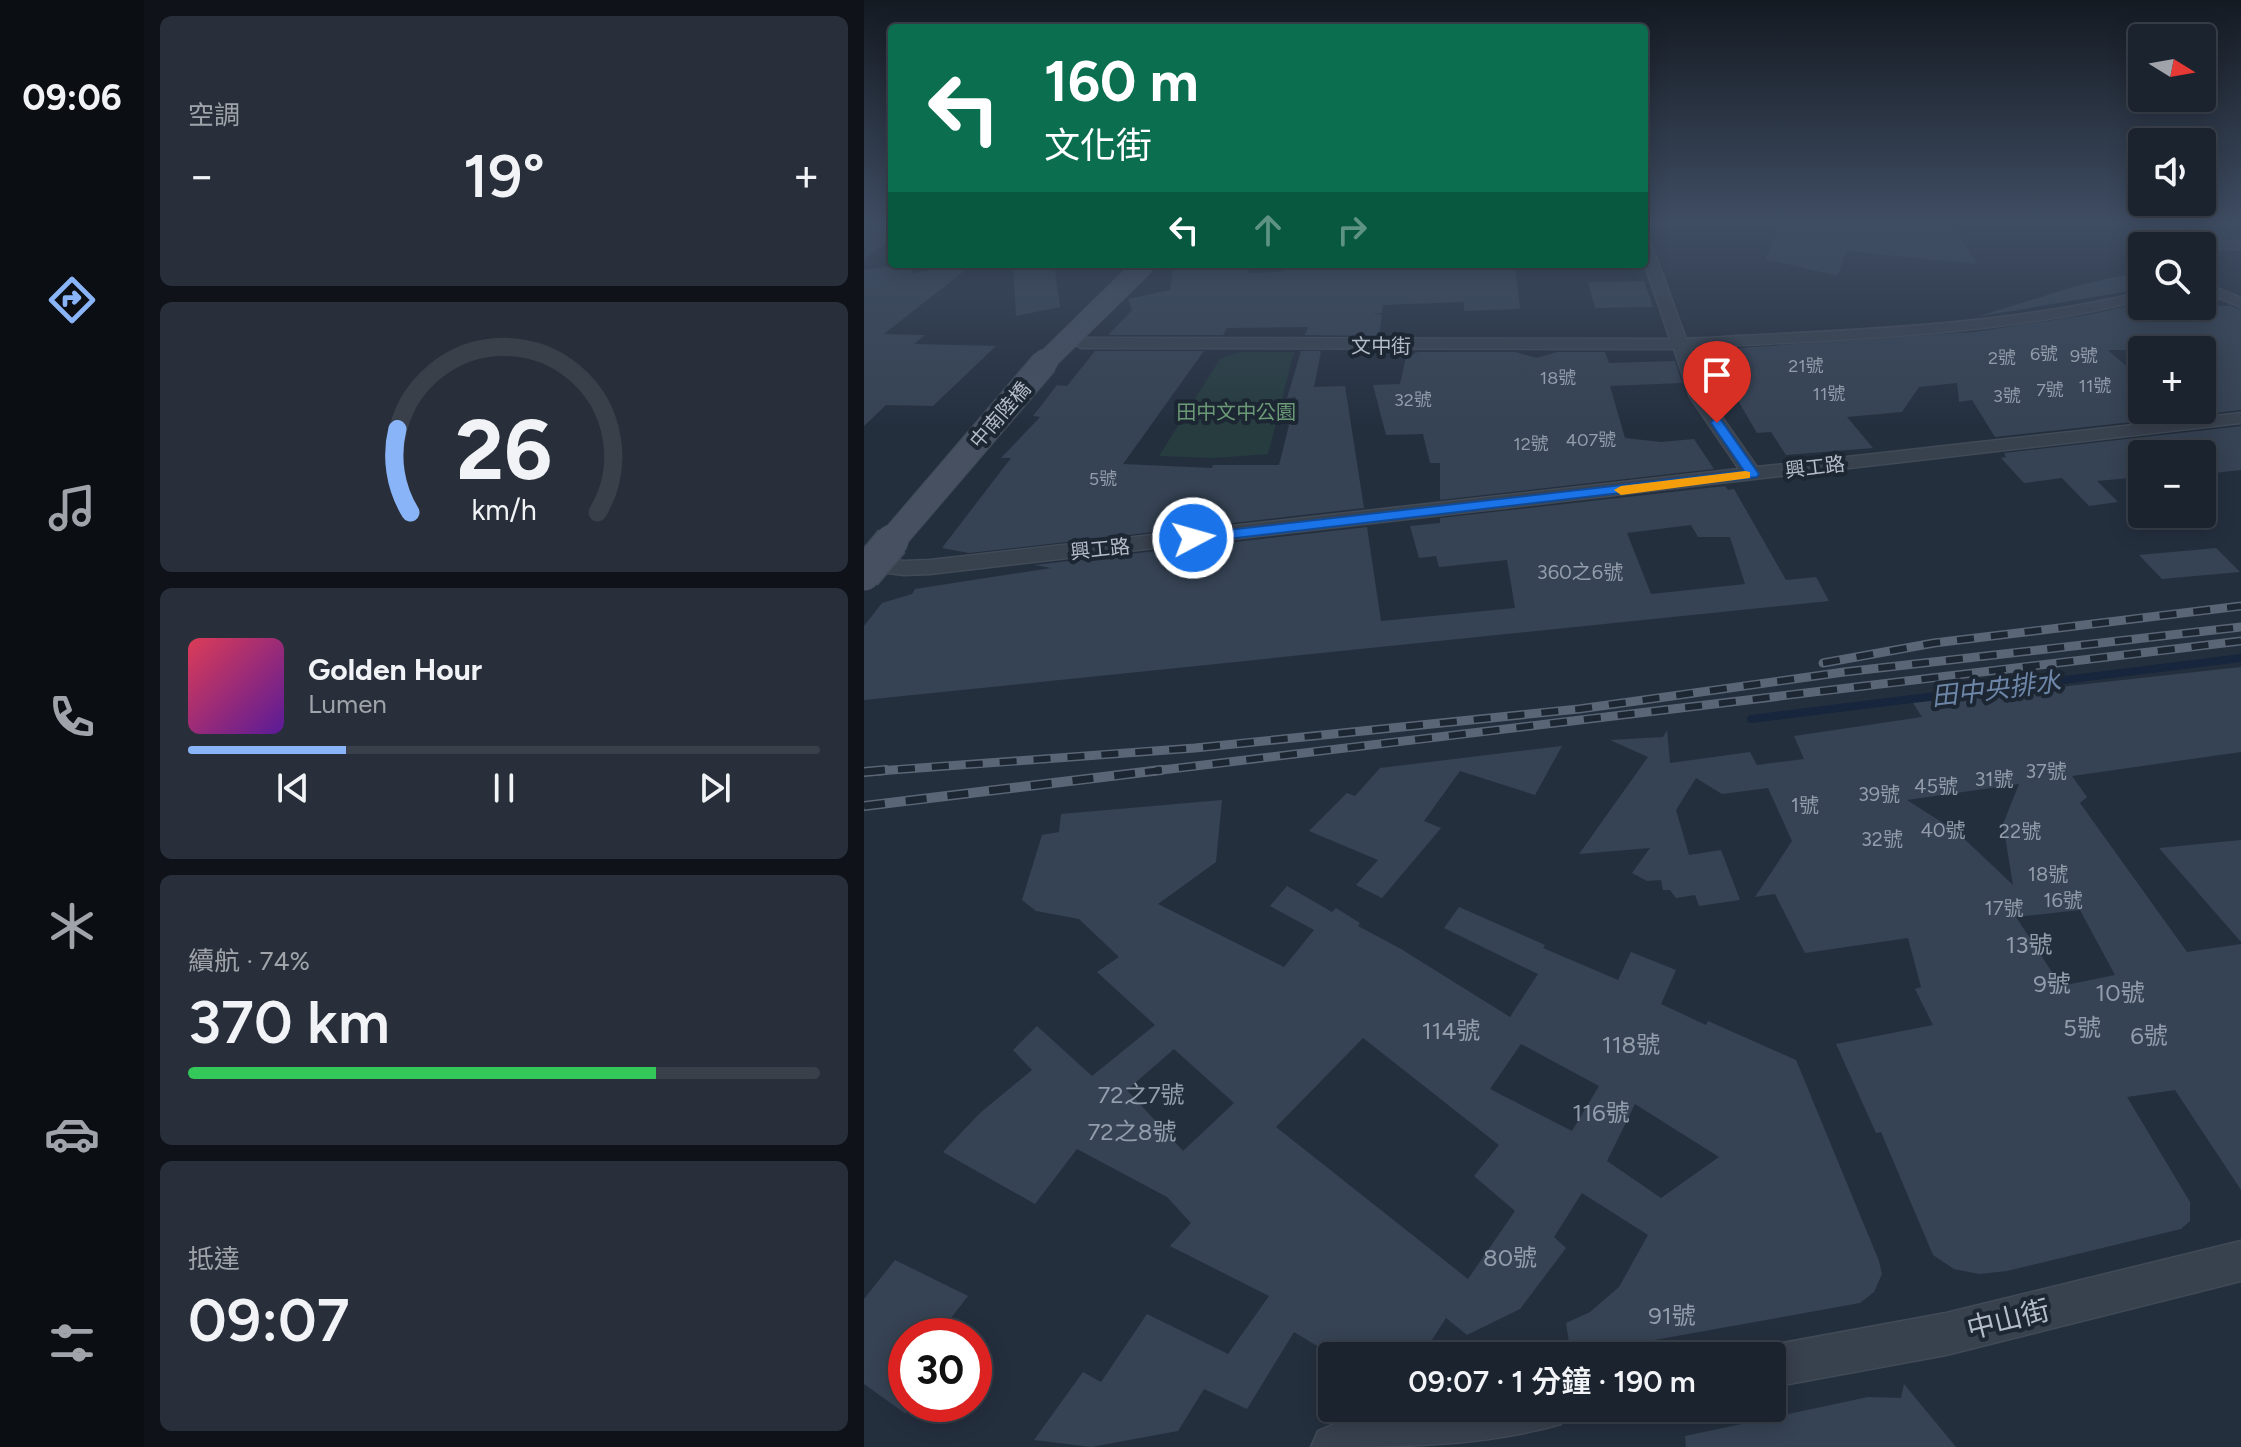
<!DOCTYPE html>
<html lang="zh-TW">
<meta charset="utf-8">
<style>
:root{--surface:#1b232e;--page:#282f3a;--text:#f1f3f6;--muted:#a0a4aa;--line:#39404a;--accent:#8ab4f8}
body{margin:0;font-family:Figtree,"Noto Sans TC",sans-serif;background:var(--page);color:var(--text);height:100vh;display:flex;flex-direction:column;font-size:30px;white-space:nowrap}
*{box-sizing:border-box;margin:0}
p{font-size:26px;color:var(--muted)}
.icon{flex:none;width:44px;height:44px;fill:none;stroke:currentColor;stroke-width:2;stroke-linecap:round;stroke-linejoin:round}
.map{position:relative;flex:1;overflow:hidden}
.side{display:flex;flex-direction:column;gap:16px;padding:16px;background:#0f1319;width:720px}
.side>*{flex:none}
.banner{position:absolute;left:24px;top:24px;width:760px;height:244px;border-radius:8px;box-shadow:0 4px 20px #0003,0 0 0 2px var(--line);background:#0b6e4f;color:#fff;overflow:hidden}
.needle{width:52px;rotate:101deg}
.tools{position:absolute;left:1264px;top:24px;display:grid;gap:16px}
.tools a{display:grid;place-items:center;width:88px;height:88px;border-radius:8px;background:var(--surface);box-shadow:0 4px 20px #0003,0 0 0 2px var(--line);font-size:40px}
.speed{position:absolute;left:24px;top:1318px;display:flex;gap:16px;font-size:40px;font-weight:700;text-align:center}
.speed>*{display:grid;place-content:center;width:104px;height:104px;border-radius:50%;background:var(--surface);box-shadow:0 4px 20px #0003,0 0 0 2px var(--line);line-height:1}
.speed .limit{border:12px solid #d22;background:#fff;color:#111}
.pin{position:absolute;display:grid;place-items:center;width:68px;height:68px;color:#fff;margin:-82px -34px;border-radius:50% 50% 50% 0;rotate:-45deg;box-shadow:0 0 8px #0007}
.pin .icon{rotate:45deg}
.me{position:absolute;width:88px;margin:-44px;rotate:84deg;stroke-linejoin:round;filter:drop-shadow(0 0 6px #0008)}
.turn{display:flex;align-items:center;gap:28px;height:168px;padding:0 24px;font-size:36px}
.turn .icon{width:104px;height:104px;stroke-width:2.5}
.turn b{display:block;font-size:56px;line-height:68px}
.lanes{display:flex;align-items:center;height:76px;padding:0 24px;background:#0003;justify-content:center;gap:40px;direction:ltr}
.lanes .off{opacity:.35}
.big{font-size:60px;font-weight:600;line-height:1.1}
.side .widget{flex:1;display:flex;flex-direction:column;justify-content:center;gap:12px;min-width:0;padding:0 28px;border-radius:12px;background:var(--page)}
.side .dial{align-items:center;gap:0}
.dial svg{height:208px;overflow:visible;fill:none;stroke:var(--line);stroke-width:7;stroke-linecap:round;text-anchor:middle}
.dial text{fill:var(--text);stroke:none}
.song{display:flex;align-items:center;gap:24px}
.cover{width:96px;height:96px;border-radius:12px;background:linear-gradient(135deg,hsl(350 70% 55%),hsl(270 70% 35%))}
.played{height:8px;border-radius:4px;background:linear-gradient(90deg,var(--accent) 25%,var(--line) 25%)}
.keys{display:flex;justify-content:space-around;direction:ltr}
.heat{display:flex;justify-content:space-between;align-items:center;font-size:44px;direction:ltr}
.charge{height:12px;border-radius:6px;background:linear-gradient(90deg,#34c759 74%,var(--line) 0)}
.trip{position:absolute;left:454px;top:1342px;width:468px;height:80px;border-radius:8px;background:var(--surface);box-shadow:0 4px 20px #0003,0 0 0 2px var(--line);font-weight:600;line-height:80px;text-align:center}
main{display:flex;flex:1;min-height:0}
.tab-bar{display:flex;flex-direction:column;width:144px;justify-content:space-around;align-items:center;background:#0b0e12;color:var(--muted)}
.tab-bar .icon{width:56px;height:56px}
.tab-bar .active{color:var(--accent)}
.tab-bar b{font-size:36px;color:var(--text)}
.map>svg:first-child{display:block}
.green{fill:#263c3f}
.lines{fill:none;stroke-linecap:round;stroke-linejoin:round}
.stream{stroke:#17263c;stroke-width:8}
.building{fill:#364354;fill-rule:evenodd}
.street-casing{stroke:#414a57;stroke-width:3}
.street{fill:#38414e;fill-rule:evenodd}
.rail-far1-casing{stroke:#5a6575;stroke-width:9}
.rail-casing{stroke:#5a6575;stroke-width:10}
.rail-far1{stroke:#1d2633;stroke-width:6;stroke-dasharray:17;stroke-linecap:butt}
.rail{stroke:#1d2633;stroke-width:7;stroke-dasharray:21;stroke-linecap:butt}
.secondary-bridge-far2-casing{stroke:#414a57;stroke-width:22;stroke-linecap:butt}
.secondary-bridge-far1-casing{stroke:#414a57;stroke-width:28;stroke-linecap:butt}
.secondary-bridge-casing{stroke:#414a57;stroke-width:36;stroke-linecap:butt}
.secondary-bridge-far2{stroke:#465061;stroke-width:20}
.secondary-bridge-far1{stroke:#465061;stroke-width:26}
.secondary-bridge{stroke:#465061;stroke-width:33}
.route{fill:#1a73e8;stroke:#114b97;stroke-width:2}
.slow{fill:#f59e0b}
.labels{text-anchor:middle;stroke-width:8;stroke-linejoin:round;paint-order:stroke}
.far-number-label{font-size:18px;fill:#929caa}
.far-street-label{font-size:20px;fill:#b4bcc9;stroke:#1d2633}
.far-park-label{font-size:20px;fill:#6b9a76;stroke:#1d2633}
.number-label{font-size:20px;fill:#929caa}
.near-number-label{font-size:24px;fill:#929caa}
.water-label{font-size:26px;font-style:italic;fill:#6d86a8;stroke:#1d2633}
.near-street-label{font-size:28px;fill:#b4bcc9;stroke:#1d2633}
</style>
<main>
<nav class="tab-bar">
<b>09:06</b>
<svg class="icon active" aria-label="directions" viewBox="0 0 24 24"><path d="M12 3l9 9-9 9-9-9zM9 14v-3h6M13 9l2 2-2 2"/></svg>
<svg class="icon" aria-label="music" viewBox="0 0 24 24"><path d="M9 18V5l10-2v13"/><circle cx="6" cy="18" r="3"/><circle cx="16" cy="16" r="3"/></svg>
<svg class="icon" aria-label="phone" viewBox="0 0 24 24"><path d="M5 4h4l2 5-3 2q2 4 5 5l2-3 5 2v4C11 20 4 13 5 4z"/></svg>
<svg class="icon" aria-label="climate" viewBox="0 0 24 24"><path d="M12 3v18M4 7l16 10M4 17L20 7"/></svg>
<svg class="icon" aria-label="car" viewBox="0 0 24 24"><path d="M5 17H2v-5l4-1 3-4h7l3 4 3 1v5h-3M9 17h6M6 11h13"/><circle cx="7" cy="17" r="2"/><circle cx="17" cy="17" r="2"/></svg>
<svg class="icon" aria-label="filters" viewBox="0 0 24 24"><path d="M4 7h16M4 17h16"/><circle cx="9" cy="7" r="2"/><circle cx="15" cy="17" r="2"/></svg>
</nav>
<section class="side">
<div class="widget"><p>空調</p>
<div class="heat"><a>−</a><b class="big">19°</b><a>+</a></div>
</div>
<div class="widget dial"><svg viewBox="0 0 100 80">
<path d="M14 69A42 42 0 1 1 86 69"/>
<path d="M14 69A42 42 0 0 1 9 37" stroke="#8ab4f8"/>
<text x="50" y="56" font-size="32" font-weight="700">26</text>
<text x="50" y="72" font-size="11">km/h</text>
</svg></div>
<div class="widget">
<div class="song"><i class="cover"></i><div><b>Golden Hour</b><p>Lumen</p></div></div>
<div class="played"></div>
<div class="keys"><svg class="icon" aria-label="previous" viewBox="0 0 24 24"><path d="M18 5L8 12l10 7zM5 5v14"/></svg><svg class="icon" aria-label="pause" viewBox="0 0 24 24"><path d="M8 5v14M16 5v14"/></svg><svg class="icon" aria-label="next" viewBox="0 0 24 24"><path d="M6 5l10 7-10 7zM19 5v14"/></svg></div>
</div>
<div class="widget"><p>續航 · 74%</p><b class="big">370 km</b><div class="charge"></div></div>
<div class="widget"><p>抵達</p><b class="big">09:07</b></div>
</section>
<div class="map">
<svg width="1377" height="1447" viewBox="0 0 1377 1447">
<rect width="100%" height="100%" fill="#242f3e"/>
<path class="green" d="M377,352h53l-26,102 -54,4 -55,-2 61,-97z"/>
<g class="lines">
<path class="stream" d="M887,719l490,-61"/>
</g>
<path class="building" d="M0,224h28v16l-28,19z
M911,224h176l26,40 -131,-13 -8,25 -73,-17 10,-20z
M48,264v9l61,-9 -89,70 41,1 -11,9 82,2 -63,60 -47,-1 -22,21v-156z
M190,264l6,43 -44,9 -3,-50z
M310,264h69l7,9 31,-1 3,-4h49l1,-4h181l5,45 -56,2v-9l-81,3 -1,8h-9l9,2 -3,21 -74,-1 3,-8 -81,1 -4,7h-115l24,-25 -4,-11 42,-9z
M1278,271v18l-166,28 100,-31z
M780,281l9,26 -58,1 -7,-26z
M1278,303v3h89l10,4v100l-246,27 -23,-37 -13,2 -2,-19 -38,4 -17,25 -55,5 26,31 -87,7 -15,-23 -14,1 -20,-34 -18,1 -7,-19 -6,1 -8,-22h4l6,-10 266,-18 113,-17zM1244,350h94v60h-60v-30z
M231,351h109l-81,113 89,4 1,-3h66l17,-68 -9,1 14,-47h20l-7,36 31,-1 19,122 -395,45 -27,-5 69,-90h-10l39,-41 -7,-1 24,-31 10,1z
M554,352h97l22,6 20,-6h48l4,11 66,-2 7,22 -72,3 15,52 36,4 33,-3 20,30 -274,31v-37h-10l-7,-29 -37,1 -13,-50 27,-1 6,-27z
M1377,426v44l-27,3 -12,-8v-11h-60v23l-45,4 21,21 -29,4 -27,-28 -38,5 -23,-25 5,-1 -2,-4z
M861,486l3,4 6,-1 52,91 30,-3 13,24 -965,99v-74l18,-23 30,-9 3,-5 136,-21 -17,-3 333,-38 14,94 134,-13 -8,-48 -68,7 -3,-11 -17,2 -9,-32 30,-3v-5zM827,525l7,12h32l15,47 -94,10 -24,-61z
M1352,548l24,24 -78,7 -23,-24z
M1377,667v85l-169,24 15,21 -7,6 107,149 54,-8v246l-66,-100 -48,7 63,105v19l-9,8 -174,42 -28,3 -25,-5 -21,-14 -52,-123 -5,1 -40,-89 97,-19 -18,-36 6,-2 -13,-49 -103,15 -30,-59 -20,3 37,-56 -24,-53 -46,6 -26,-16 -20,32 13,45 32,-5 19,50 -41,6 -4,-11 -19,3 -6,-8h-7l-2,-10 -14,1 -15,-8 18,-25 -71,6 69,-97 -38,-17 53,-3 4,-7 3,33 80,-11 7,13 47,-6 -10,-23 128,-19 -9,-14zM1155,784l-16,40 10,61 -56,-53 -50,-32zM1216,910l35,65 -54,11 -45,-69z
M698,746l-27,49 -75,-24 -36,50 17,7 -59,70 -26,-13 22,-25 -69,-29 38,-38 8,3 25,-28z
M358,800l-6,62 -58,42 126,63 30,-37 -44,-24 17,-20 45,26 4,-4 24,15 -2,3 43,23 109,68 28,-43 -94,-46 15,-21 86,38 -2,3 75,32 13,-28 45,18 -15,34 45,21 2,-4 88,39 83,201 3,13 -8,18 -14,11 -289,52 -5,-32 24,-11 29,-25 29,-52 -66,-42 -28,44 12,11 -46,61 -53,26 -21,-17 -18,28 -12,-6 -9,16h-73l-40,-24 -47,77 -43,-20 -26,42 -87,16 -57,-7 49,-68 18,10 46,-68 81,40 41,-58 -99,-50 21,-23 -24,-26 -90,-48 -42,55 -92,-52 37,-39 52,-43 -19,-20 24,-24 55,50 63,-51 -58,-53 22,-15 -40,-38 -43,-8 -14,-11 20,-65 17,-3 2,-18zM499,1038l136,107 -25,31 41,35 -47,68 -192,-152zM657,1044l78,42 -27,45 -82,-42zM310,1049l60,54 -51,48 -56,-61zM771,1104l84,53 -58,41 -54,-37z
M1377,840v102l-82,-94z
M31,1260l73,36 -31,40h-31v78l-42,-30v-85z
M1040,1384l52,63h-270l-1,-11 183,-39 33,1z"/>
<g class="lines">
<g class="street-casing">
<path id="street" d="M1284,224h25l35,18 33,-1v8h-39v-3z
M780,239l7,4 35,96c152,-9 308,-11 456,-47v8c-147,37 -302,39 -452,48l18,49 49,70 484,-54v10l-1311,151 -26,1 -40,-5v-14l40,5 26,-1 809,-91 -49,-72 -16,-48 -593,-1 -8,-5 8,-5 589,1 -26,-77z
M1338,282l39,16v9l-39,-16z
M1377,1241v40l-295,74 -174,32v-31h-17l2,-5 15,-6 174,-32z
M560,1408h143l-6,16c-78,23 -168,23 -250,23l7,-16 16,-7z"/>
</g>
<use href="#street" class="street"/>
<g class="rail-far1-casing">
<path id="rail-far1" d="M959,663l111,-20 307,-37
M0,772l331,-24 384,-39 265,-37 397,-45
M281,772l1096,-131"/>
</g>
<g class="rail-casing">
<path id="rail" d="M0,772l22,-2
M0,806l297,-36"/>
</g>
<use href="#rail-far1" class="rail-far1"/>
<use href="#rail" class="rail"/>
<g class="secondary-bridge-far2-casing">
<path id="secondary-bridge-far2" d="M179,364l102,-100"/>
</g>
<g class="secondary-bridge-far1-casing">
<path id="secondary-bridge-far1" d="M26,543l155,-181"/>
</g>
<g class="secondary-bridge-casing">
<path id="secondary-bridge" d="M0,574l28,-33"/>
</g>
<use href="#secondary-bridge-far2" class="secondary-bridge-far2"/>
<use href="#secondary-bridge-far1" class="secondary-bridge-far1"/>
<use href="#secondary-bridge" class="secondary-bridge"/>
</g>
<linearGradient id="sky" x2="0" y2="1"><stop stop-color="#141a22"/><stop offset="0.52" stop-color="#3f4d63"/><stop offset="1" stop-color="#3f4d63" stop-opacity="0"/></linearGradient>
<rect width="1377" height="427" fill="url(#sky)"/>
<path class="route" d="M849,420h8l38,54 -2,3 -564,66 -8,-5 8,-4 551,-63 -33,-48z"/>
<path class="slow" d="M881,471l5,1v6l-129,17 -7,-5 7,-4z"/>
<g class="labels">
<g class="far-number-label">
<text x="1180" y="360">6號</text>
<text x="1220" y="362">9號</text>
<text x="1138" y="364">2號</text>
<text x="942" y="372">21號</text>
<text x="694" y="384">18號</text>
<text x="1231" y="392">11號</text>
<text x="1186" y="396">7號</text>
<text x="965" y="400">11號</text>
<text x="1143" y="402">3號</text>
<text x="549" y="406">32號</text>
<text x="727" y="446">407號</text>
<text x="667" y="450">12號</text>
<text x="239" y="485">5號</text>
</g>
<g class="far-street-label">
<text x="517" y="353">文中街</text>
<text transform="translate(136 415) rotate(-49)" y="7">中南陸橋</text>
<text transform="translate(951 467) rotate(-7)" y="7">興工路</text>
<text transform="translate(236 549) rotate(-6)" y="7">興工路</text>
</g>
<g class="far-park-label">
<text x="372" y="419">田中文中公園</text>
</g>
<g class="number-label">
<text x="716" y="579">360之6號</text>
<text x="1182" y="778">37號</text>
<text x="1130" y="786">31號</text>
<text x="1072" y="793">45號</text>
<text x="1015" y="801">39號</text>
<text x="941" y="812">1號</text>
<text x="1079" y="837">40號</text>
<text x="1156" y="838">22號</text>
<text x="1018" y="846">32號</text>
<text x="1184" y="881">18號</text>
<text x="1199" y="907">16號</text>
<text x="1140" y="915">17號</text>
</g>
<g class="near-number-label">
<text x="1165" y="953">13號</text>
<text x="1188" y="992">9號</text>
<text x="1256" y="1001">10號</text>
<text x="1218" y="1036">5號</text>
<text x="587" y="1039">114號</text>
<text x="1285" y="1044">6號</text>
<text x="767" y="1053">118號</text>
<text x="277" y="1103">72之7號</text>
<text x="737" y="1121">116號</text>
<text x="268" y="1140">72之8號</text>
<text x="646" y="1266">80號</text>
<text x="808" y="1324">91號</text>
</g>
<g class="water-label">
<text transform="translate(1132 689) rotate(-7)" y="9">田中央排水</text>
</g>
<g class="near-street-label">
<text transform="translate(1144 1319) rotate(-14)" y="10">中山街</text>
</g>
</g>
</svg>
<div class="tools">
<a><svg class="needle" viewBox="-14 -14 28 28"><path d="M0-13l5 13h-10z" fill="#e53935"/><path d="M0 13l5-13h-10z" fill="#a0a4aa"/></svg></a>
<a><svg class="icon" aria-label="sound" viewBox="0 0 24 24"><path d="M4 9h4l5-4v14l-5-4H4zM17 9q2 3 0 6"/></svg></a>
<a><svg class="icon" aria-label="search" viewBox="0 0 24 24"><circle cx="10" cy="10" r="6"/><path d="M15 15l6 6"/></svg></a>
<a>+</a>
<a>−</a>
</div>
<div class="speed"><div class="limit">30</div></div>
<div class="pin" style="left:853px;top:423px;background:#d93025"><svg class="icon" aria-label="arrive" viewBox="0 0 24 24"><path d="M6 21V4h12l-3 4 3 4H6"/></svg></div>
<svg class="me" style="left:329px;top:538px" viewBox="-20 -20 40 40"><circle r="17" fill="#1a73e8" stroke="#fff" stroke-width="3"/><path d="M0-11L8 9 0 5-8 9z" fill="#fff"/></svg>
<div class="trip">09:07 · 1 分鐘 · 190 m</div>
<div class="banner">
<div class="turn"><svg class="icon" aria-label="left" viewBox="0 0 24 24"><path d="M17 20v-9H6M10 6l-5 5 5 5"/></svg><div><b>160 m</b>文化街</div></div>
<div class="lanes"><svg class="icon" aria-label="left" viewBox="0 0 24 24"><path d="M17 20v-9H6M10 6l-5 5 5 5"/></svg><svg class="icon off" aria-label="ahead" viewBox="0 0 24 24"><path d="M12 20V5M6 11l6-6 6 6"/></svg><svg class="icon off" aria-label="right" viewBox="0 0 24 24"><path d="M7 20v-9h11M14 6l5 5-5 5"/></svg></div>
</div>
</div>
</main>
